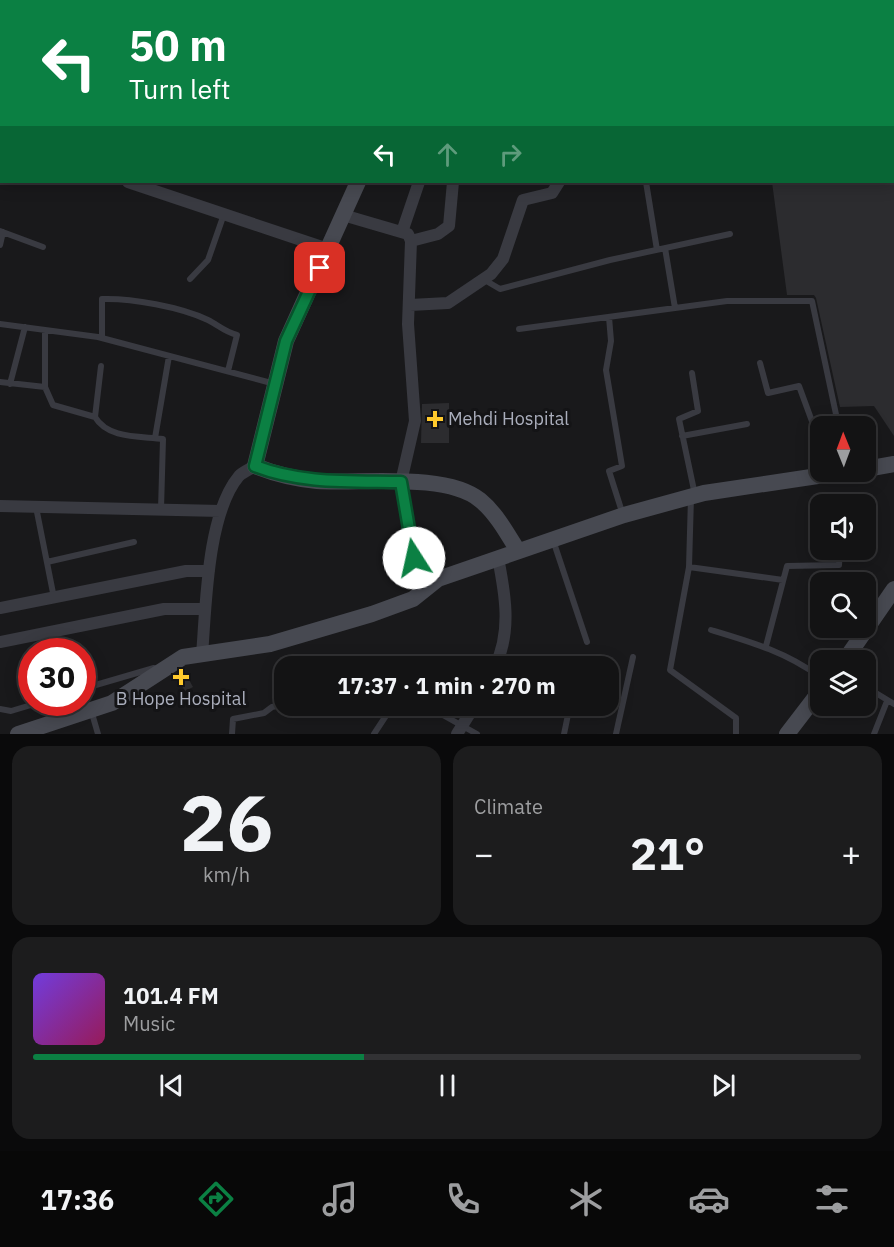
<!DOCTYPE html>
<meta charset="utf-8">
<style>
:root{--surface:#131314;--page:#1c1c1d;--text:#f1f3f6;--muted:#9d9ea0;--line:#323234;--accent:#0b8043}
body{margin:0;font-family:"IBM Plex Sans",sans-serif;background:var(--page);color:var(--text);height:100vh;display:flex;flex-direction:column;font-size:22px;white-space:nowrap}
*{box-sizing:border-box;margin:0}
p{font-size:20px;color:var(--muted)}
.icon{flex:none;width:33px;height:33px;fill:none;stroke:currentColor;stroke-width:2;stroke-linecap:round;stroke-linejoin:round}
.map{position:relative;height:734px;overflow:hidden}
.sheet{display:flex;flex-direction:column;gap:12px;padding:12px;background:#0a0a0b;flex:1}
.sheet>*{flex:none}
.banner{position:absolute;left:0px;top:0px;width:894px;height:183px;box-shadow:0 3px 15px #0003,0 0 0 2px var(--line);background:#0b8043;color:#fff;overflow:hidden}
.needle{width:39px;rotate:359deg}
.buttons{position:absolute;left:810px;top:416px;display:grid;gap:12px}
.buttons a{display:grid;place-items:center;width:66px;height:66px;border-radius:12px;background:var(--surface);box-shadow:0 3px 15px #0003,0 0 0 2px var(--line);font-size:30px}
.speed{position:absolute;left:18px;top:638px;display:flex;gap:12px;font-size:30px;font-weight:700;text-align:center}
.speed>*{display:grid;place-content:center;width:78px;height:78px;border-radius:50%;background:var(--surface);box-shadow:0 3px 15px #0003,0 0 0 2px var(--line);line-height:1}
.speed .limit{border:9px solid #d22;background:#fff;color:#111}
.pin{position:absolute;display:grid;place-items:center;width:51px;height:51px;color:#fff;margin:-26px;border-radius:12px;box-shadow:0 3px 9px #0006}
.me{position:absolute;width:66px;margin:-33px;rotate:350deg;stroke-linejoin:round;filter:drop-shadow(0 0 4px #0008)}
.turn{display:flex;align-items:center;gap:21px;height:126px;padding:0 30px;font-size:27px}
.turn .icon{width:78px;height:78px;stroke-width:2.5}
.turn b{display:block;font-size:42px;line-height:51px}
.lanes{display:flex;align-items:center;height:57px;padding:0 30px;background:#0003;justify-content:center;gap:30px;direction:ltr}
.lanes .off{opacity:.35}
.big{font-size:45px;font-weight:700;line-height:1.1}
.sheet .tile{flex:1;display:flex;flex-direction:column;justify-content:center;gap:9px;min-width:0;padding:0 21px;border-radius:18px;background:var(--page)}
.sheet .dial{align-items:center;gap:0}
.dial b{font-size:78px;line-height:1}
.song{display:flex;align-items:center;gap:18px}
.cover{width:72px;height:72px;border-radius:9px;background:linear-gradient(135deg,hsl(260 70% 55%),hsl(330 70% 35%))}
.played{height:6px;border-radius:3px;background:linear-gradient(90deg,var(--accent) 40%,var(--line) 40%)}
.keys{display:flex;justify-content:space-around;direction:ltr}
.heat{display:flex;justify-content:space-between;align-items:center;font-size:33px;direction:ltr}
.sheet .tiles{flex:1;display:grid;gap:12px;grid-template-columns:1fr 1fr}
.tile:last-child{grid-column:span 2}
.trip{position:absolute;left:274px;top:656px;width:345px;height:60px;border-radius:18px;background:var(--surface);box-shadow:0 3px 15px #0003,0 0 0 2px var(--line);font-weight:700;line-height:60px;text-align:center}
.tab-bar{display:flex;height:96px;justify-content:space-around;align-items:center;background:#080808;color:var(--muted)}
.tab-bar .icon{width:42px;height:42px}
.tab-bar .selected{color:var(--accent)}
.tab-bar b{font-size:27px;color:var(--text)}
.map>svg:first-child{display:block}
.building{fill:#2c2c2f}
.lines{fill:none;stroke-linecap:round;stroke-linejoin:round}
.lane{stroke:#393a41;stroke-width:6}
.street{stroke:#393a41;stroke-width:12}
.secondary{stroke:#474951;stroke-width:16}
.route-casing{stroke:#07532c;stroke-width:15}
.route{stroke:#0b8043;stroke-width:10}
.poi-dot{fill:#ffca2d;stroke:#141416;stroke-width:2}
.labels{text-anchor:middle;stroke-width:6;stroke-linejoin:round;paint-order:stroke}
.poi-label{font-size:18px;fill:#aaaebc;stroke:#141416;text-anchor:start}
</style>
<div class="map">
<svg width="894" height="734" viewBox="0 0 894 734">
<rect width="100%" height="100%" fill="#19191b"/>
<path class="building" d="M772,182h122v254l-20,-30 -34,1 -24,-109 -2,-3h-27z
M449,403v40h-28l1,-39z
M183,669l10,18 -8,4 -10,-16z"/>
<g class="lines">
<path class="lane" d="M42,2v-2
M73,2l1,-2
M304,2v-2
M646,182l11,68
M0,231l43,16
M0,245l3,-13
M665,248l10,60
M190,279l18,-19 16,-46
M483,279l17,10 110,-29 120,-26
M609,317l2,24 -5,29 16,96 -13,5 14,44
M0,324l98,13 177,47
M519,329l208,-28h85l25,118 8,7
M45,330v57l8,18 42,12c13,22 45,19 68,22l-2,70
M102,338v-39c29,-1 79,8 106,21 10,5 17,12 29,15l-9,36
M760,363l8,30 31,-7 14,38 24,-5
M692,373l6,38 -19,8 16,76
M0,382l45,5
M10,384l15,-57
M95,417l6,-51
M682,436l65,-12
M155,438l14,-82
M691,497l-2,70 -19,103 66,48v16
M36,507l18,91
M553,540l34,102
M47,562l87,-20
M689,567l94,13
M711,630c40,12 75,22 109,47
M766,646l21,-80 52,-1 1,-16
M866,687l28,17
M82,689l72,-21
M425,705l52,29
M0,709l11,2 30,-9
M91,710l7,24
M232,734l1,-15 31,-6 8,-6 13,-3
M374,734l19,-29
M564,734l6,-29
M616,734l17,-77
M874,734l13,-33"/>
<path class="street" d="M578,0l4,2
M719,0v2
M826,0l1,2
M523,2l1,-2
M666,2v-2
M892,126h2
M0,138l2,1
M128,182l200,67
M343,215l65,19 3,7 -3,83 7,97 -14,61 13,76 9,33
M402,232l17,-50
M411,241l27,-7 11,-8 4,-44
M410,305l38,-2 43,-29 12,-15 20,-59 29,-7 7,-11
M0,506l221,5
M0,608l186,-37h23
M0,642l164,-33h41
M202,655c4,-49 5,-141 37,-179 4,-4 11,-7 16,-10
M495,666c17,-34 10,-73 3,-108
M457,734l18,-29"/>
<path class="secondary" d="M435,2l1,-2
M358,182l-72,159 -31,125c20,8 41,13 62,15 43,3 129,-9 163,19 16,13 27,33 38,51
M866,469l28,-5
M845,660l49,-71
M18,734l94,-31 71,-46 87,-13 102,-30 41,-15 25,-20 186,-64 80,-22 147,-22
M787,734l33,-43"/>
</g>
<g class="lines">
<g class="route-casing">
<path id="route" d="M320,268l-34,73 -31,125c46,18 96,15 146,16l13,76"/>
</g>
<use href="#route" class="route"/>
</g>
<g class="poi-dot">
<path d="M432 410h6v6h6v6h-6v6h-6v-6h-6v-6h6z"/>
<path d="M178 668h6v6h6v6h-6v6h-6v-6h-6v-6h6z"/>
</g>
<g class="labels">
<g class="poi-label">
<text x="448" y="425">Mehdi Hospital</text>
<text x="181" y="705" text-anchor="middle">B Hope Hospital</text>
</g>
</g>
</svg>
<div class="buttons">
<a><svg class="needle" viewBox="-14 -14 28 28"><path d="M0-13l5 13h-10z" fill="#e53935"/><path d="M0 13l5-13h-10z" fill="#9d9ea0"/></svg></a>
<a><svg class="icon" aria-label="sound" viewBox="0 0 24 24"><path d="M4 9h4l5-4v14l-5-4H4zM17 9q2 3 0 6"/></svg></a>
<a><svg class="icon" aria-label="search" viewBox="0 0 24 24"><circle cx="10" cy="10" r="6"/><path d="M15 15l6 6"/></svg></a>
<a><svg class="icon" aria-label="layers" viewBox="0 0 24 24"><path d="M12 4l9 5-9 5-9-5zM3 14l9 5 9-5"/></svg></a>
</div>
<div class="speed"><div class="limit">30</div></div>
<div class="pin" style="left:320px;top:268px;background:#d93025"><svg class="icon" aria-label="arrive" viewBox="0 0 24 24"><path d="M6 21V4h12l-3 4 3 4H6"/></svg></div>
<svg class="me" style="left:414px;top:558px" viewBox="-20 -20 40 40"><circle r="19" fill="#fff"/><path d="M0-13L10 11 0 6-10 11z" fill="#0b8043"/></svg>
<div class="trip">17:37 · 1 min · 270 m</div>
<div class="banner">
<div class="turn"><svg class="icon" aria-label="left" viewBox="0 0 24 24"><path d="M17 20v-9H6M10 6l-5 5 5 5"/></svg><div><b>50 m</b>Turn left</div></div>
<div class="lanes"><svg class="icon" aria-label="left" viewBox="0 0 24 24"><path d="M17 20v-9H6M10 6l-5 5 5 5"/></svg><svg class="icon off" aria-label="ahead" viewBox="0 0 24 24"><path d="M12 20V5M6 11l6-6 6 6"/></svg><svg class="icon off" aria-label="right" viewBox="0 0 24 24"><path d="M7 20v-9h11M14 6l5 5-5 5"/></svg></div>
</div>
</div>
<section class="sheet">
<div class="tiles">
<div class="tile dial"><b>26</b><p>km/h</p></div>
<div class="tile"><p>Climate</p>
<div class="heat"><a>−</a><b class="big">21°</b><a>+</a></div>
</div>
<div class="tile">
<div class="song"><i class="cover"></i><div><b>101.4 FM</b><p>Music</p></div></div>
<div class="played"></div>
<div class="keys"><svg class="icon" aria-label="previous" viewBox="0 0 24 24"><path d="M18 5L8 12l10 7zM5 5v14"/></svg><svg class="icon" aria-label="pause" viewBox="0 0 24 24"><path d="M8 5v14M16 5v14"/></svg><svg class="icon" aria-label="next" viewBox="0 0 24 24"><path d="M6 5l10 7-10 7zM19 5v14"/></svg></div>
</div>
</div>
</section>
<nav class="tab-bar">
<b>17:36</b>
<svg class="icon selected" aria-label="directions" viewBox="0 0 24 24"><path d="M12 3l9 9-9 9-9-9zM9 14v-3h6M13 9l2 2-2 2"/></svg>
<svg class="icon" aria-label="music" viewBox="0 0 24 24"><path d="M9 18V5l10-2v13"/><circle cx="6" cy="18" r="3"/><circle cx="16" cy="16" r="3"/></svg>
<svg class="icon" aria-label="phone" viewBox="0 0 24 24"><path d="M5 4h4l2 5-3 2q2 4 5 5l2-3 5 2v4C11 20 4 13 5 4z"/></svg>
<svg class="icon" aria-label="climate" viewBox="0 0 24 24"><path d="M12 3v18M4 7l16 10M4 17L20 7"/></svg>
<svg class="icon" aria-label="car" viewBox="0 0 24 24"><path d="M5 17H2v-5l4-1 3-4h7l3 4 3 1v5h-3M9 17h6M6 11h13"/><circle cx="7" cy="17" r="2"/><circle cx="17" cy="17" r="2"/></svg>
<svg class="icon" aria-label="filters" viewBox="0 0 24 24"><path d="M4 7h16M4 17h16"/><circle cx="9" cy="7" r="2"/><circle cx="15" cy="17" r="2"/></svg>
</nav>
